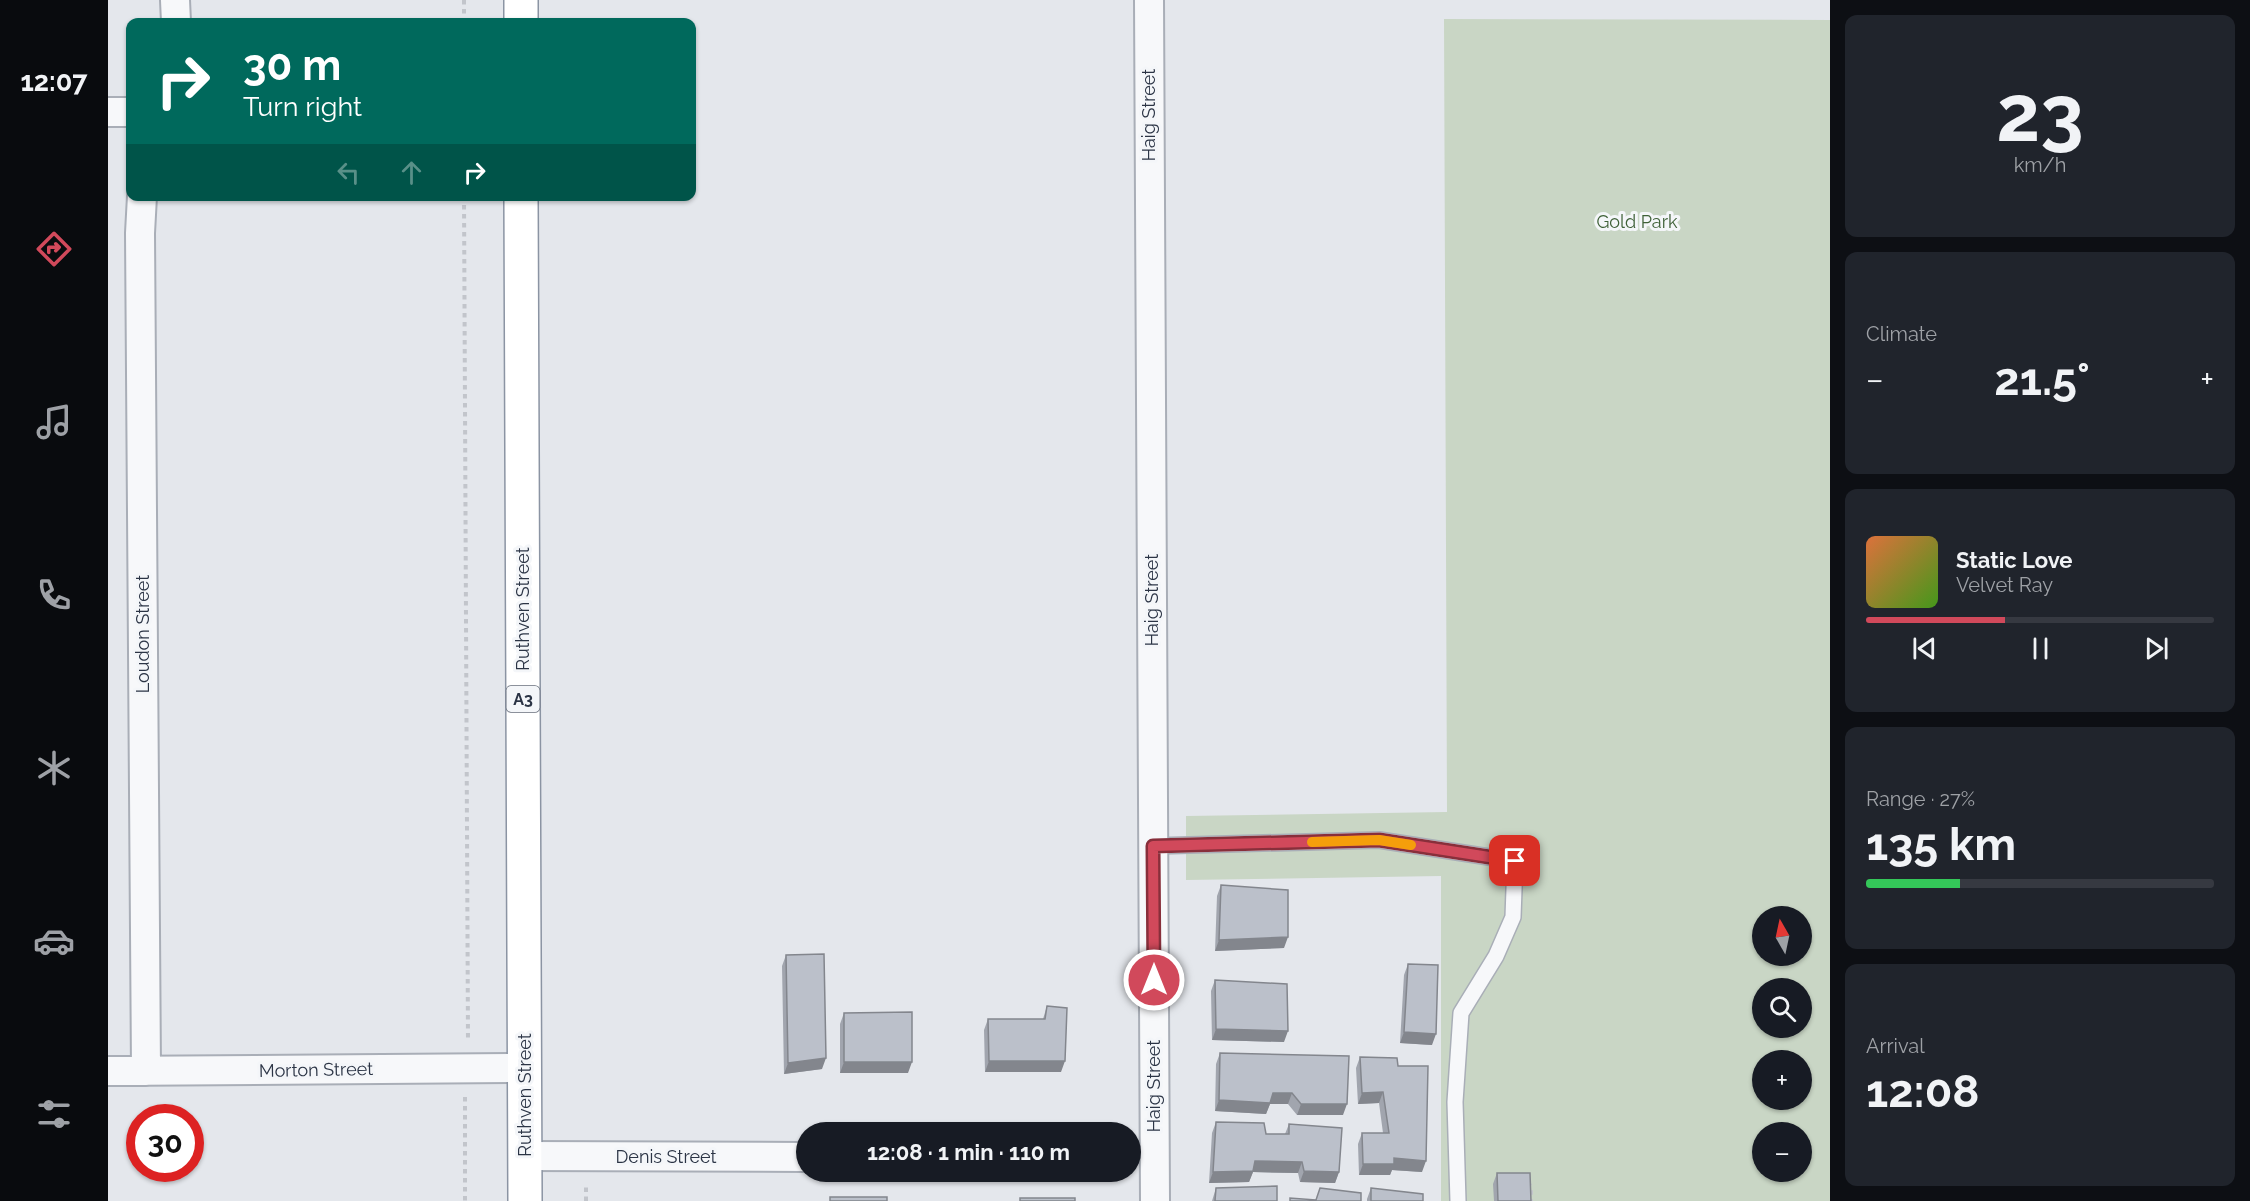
<!DOCTYPE html>
<meta charset="utf-8">
<style>
:root{--surface:#171b24;--page:#20242c;--text:#f1f3f6;--muted:#9ea1a6;--line:#363941;--accent:#d1495b}
body{margin:0;font-family:Raleway,sans-serif;background:var(--page);color:var(--text);height:100vh;display:flex;flex-direction:column;font-size:22px;white-space:nowrap}
*{box-sizing:border-box;margin:0}
p{font-size:20px;color:var(--muted)}
.icon{flex:none;width:33px;height:33px;fill:none;stroke:currentColor;stroke-width:2;stroke-linecap:round;stroke-linejoin:round}
.map{position:relative;flex:1;overflow:hidden}
.sheet{display:flex;flex-direction:column;gap:15px;padding:15px;background:#0d0f14;width:420px}
.sheet>*{flex:none}
.hud{position:absolute;left:18px;top:18px;width:570px;height:183px;border-radius:12px;box-shadow:0 2px 4px #0004;background:#00695c;color:#fff;overflow:hidden}
.needle{width:39px;rotate:351deg}
.fabs{position:absolute;left:1644px;top:906px;display:grid;gap:12px}
.fabs a{display:grid;place-items:center;width:60px;height:60px;border-radius:50%;background:var(--surface);box-shadow:0 2px 4px #0004;font-size:30px}
.speed{position:absolute;left:18px;top:1104px;display:flex;gap:12px;font-size:30px;font-weight:700;text-align:center}
.speed>*{display:grid;place-content:center;width:78px;height:78px;border-radius:50%;background:var(--surface);box-shadow:0 2px 4px #0004;line-height:1}
.speed .limit{border:9px solid #d22;background:#fff;color:#111}
.pin{position:absolute;display:grid;place-items:center;width:51px;height:51px;color:#fff;margin:-26px;border-radius:12px;box-shadow:0 3px 9px #0006}
.me{position:absolute;width:66px;margin:-33px;rotate:0deg;stroke-linejoin:round;filter:drop-shadow(0 0 4px #0008)}
.turn{display:flex;align-items:center;gap:21px;height:126px;padding:0 18px;font-size:27px}
.turn .icon{width:78px;height:78px;stroke-width:2.5}
.turn b{display:block;font-size:42px;line-height:51px}
.lanes{display:flex;align-items:center;height:57px;padding:0 18px;background:#0003;justify-content:center;gap:30px;direction:ltr}
.lanes .off{opacity:.35}
.big{font-size:45px;font-weight:700;line-height:1.1}
.sheet .widget{flex:1;display:flex;flex-direction:column;justify-content:center;gap:9px;min-width:0;padding:0 21px;border-radius:12px;background:var(--page)}
.sheet .dial{align-items:center;gap:0}
.dial b{font-size:78px;line-height:1}
.song{display:flex;align-items:center;gap:18px}
.cover{width:72px;height:72px;border-radius:9px;background:linear-gradient(135deg,hsl(20 70% 55%),hsl(100 70% 35%))}
.played{height:6px;border-radius:3px;background:linear-gradient(90deg,var(--accent) 40%,var(--line) 40%)}
.keys{display:flex;justify-content:space-around;direction:ltr}
.heat{display:flex;justify-content:space-between;align-items:center;font-size:33px;direction:ltr}
.charge{height:9px;border-radius:4px;background:linear-gradient(90deg,#34c759 27%,var(--line) 0)}
.trip{position:absolute;left:688px;top:1122px;width:345px;height:60px;border-radius:30px;background:var(--surface);box-shadow:0 2px 4px #0004;font-weight:700;line-height:60px;text-align:center}
main{display:flex;flex:1;min-height:0}
.menu{display:flex;flex-direction:column;width:108px;justify-content:space-around;align-items:center;background:#090b0e;color:var(--muted)}
.menu .icon{width:42px;height:42px}
.menu .on{color:var(--accent)}
.menu b{font-size:27px;color:var(--text)}
.map>svg:first-child{display:block}
.green{fill:#c9d6c5;fill-rule:evenodd}
.lines{fill:none;stroke-linecap:round;stroke-linejoin:round}
.lane-casing{stroke:#a9aeb7;stroke-width:18}
.street-casing{stroke:#a9aeb7;stroke-width:32}
.highway-casing{stroke:#8b94a3;stroke-width:36}
.path{stroke:#c2c5cb;stroke-width:4;stroke-dasharray:4.5 4.5;stroke-linecap:butt}
.lane{stroke:#f7f8fa;stroke-width:15}
.street{stroke:#f7f8fa;stroke-width:28}
.highway{stroke:#fff;stroke-width:33}
.wall{fill:#a1a5ae}
.shaded-wall{fill:#83868d}
.building{fill:#bbc0ca;stroke:#83868d;stroke-width:1.5}
.route-casing{stroke:#882f3b;stroke-width:15}
.route{stroke:#d1495b;stroke-width:10}
.slow{stroke:#f59e0b;stroke-width:10}
.labels{text-anchor:middle;stroke-width:6;stroke-linejoin:round;paint-order:stroke}
.shield{fill:#f4f6f9;stroke:#676e7b;stroke-width:1.5}
.shield-label{font-size:16px;font-weight:bold;fill:#2b3445}
.street-label{font-size:18px;fill:#2b3445;stroke:#f4f6f9}
.park-label{font-size:18px;fill:#3f6138;stroke:#f4f6f9}
</style>
<main>
<nav class="menu">
<b>12:07</b>
<svg class="icon on" aria-label="directions" viewBox="0 0 24 24"><path d="M12 3l9 9-9 9-9-9zM9 14v-3h6M13 9l2 2-2 2"/></svg>
<svg class="icon" aria-label="music" viewBox="0 0 24 24"><path d="M9 18V5l10-2v13"/><circle cx="6" cy="18" r="3"/><circle cx="16" cy="16" r="3"/></svg>
<svg class="icon" aria-label="phone" viewBox="0 0 24 24"><path d="M5 4h4l2 5-3 2q2 4 5 5l2-3 5 2v4C11 20 4 13 5 4z"/></svg>
<svg class="icon" aria-label="climate" viewBox="0 0 24 24"><path d="M12 3v18M4 7l16 10M4 17L20 7"/></svg>
<svg class="icon" aria-label="car" viewBox="0 0 24 24"><path d="M5 17H2v-5l4-1 3-4h7l3 4 3 1v5h-3M9 17h6M6 11h13"/><circle cx="7" cy="17" r="2"/><circle cx="17" cy="17" r="2"/></svg>
<svg class="icon" aria-label="filters" viewBox="0 0 24 24"><path d="M4 7h16M4 17h16"/><circle cx="9" cy="7" r="2"/><circle cx="15" cy="17" r="2"/></svg>
</nav>
<div class="map">
<svg width="1722" height="1201" viewBox="0 0 1722 1201">
<rect width="100%" height="100%" fill="#e4e7ec"/>
<path class="green" d="M1336,19l386,1v1181h-389v-325l-255,4v-64l261,-4zM1654,916h40v40h-40zM1654,988h40v40h-40zM1654,1060h40v40h-40zM1654,1132h40v40h-40z"/>
<g class="lines">
<g class="lane-casing">
<path id="lane" d="M1045,846l226,-6 136,21 -2,56 -17,39 -35,57 -6,89 3,99"/>
</g>
<g class="street-casing">
<path id="street" d="M67,0l1,22
M1041,0l6,1201
M0,112h22
M34,196l-2,37 6,838
M0,1071l416,-3
M417,1156l282,1"/>
</g>
<g class="highway-casing">
<path id="highway" d="M413,0v22
M413,196l4,1005"/>
</g>
<path class="path" d="M356,0v22
M356,196l4,845
M357,1097v104
M1420,1182l3,5v14
M478,1201v-17"/>
<use href="#lane" class="lane"/>
<use href="#street" class="street"/>
<use href="#highway" class="highway"/>
</g>
<path class="wall" d="M1113,885l63,63 -69,3 2,-55z
M678,955l36,114 -38,5 -2,-108z
M1300,964l24,81 -32,-2 4,-68z
M1107,980l69,62 -72,-2 -1,-49z
M939,1006l14,66h-76l-1,-42 4,-11h55z
M736,1013l64,60h-68v-49z
M1112,1053l123,62h-46l-9,-11h-18l-4,10 -51,-3 1,-47z
M1252,1057l38,9 24,106 -30,-2 -2,5h-31l-1,-31 4,-11h21l-4,-30 -21,1 -2,-36z
M1108,1122l50,12h19l4,-10 50,48 -4,11 -35,-1 -2,-9 -45,-1 -4,10 -40,1 3,-50z
M1389,1173l34,28h-37l-1,-17z
M1108,1188l61,13h-65z
M1263,1188l52,13h-56v-2z"/>
<path class="shaded-wall" d="M1180,937l-4,11 -69,3 4,-11z
M1108,1029l72,2 -4,11 -72,-2z
M1296,1032l32,2 -4,11 -32,-2z
M718,1058l-4,11 -38,5 4,-11z
M881,1061h76l-4,11h-76z
M736,1062h68l-4,11h-68z
M1275,1092l-4,11 -21,1 4,-11z
M1165,1093h19l-4,11h-18l-4,10 -51,-3 4,-11z
M1193,1104h46l-4,11h-46z
M1286,1158l32,3 -4,11 -30,-2 -2,5h-31l4,-11z
M1147,1161l47,1 -4,11 -45,-1 -4,10 -40,1 4,-11z
M1196,1171l35,1 -4,11 -35,-1z"/>
<path class="building" d="M1113,885l67,5v47l-69,3z
M716,954l2,104 -38,5 -2,-108z
M1300,964l30,1 -2,69 -32,-2z
M1107,980l72,4 1,47 -72,-2z
M939,1006l20,2 -2,53h-76l-1,-42h57z
M804,1012v50h-68v-49z
M1112,1053l129,3 -2,48h-46l-9,-11h-19l-3,10 -51,-3z
M1252,1057l37,1 1,8h30l-2,95 -32,-3v6h-31l-1,-31h27l-6,-41 -21,1z
M1108,1122l48,1 2,11h23v-10l53,4 -3,44 -35,-1 -2,-9 -47,-1 -2,10 -40,1z
M1389,1173h33l1,28h-33z
M1169,1186v15h-62l1,-13z
M1212,1188l41,5v8h-71v-3l26,2z
M1263,1188l52,6v7h-52z
M722,1197h57v4h-57z
M912,1198h55v3h-55z"/>
<g class="lines">
<g class="route-casing">
<path id="route" d="M1046,980l-1,-134 226,-6 136,21"/>
</g>
<use href="#route" class="route"/>
<path class="slow" d="M1204,842l67,-2 32,5"/>
</g>
<g class="labels">
<rect class="shield" x="398.5" y="686" width="33" height="26" rx="4.5"/>
<g class="shield-label">
<text x="415" y="705">A3</text>
</g>
<g class="street-label">
<text transform="translate(1041 115) rotate(-90)" y="6">Haig Street</text>
<text transform="translate(1044 600) rotate(-90)" y="6">Haig Street</text>
<text transform="translate(415 609) rotate(-90)" y="6">Ruthven Street</text>
<text transform="translate(35 634) rotate(-90)" y="6">Loudon Street</text>
<text transform="translate(208 1070) rotate(-1)" y="6">Morton Street</text>
<text transform="translate(1046 1086) rotate(-90)" y="6">Haig Street</text>
<text transform="translate(417 1095) rotate(-90)" y="6">Ruthven Street</text>
<text x="558" y="1163">Denis Street</text>
</g>
<g class="park-label">
<text x="1529" y="228">Gold Park</text>
</g>
</g>
</svg>
<div class="fabs">
<a><svg class="needle" viewBox="-14 -14 28 28"><path d="M0-13l5 13h-10z" fill="#e53935"/><path d="M0 13l5-13h-10z" fill="#9ea1a6"/></svg></a>
<a><svg class="icon" aria-label="search" viewBox="0 0 24 24"><circle cx="10" cy="10" r="6"/><path d="M15 15l6 6"/></svg></a>
<a>+</a>
<a>−</a>
</div>
<div class="speed"><div class="limit">30</div></div>
<div class="pin" style="left:1407px;top:861px;background:#d93025"><svg class="icon" aria-label="arrive" viewBox="0 0 24 24"><path d="M6 21V4h12l-3 4 3 4H6"/></svg></div>
<svg class="me" style="left:1046px;top:980px" viewBox="-20 -20 40 40"><circle r="17" fill="#d1495b" stroke="#fff" stroke-width="3"/><path d="M0-11L8 9 0 5-8 9z" fill="#fff"/></svg>
<div class="trip">12:08 · 1 min · 110 m</div>
<div class="hud">
<div class="turn"><svg class="icon" aria-label="right" viewBox="0 0 24 24"><path d="M7 20v-9h11M14 6l5 5-5 5"/></svg><div><b>30 m</b>Turn right</div></div>
<div class="lanes"><svg class="icon off" aria-label="left" viewBox="0 0 24 24"><path d="M17 20v-9H6M10 6l-5 5 5 5"/></svg><svg class="icon off" aria-label="ahead" viewBox="0 0 24 24"><path d="M12 20V5M6 11l6-6 6 6"/></svg><svg class="icon" aria-label="right" viewBox="0 0 24 24"><path d="M7 20v-9h11M14 6l5 5-5 5"/></svg></div>
</div>
</div>
<section class="sheet">
<div class="widget dial"><b>23</b><p>km/h</p></div>
<div class="widget"><p>Climate</p>
<div class="heat"><a>−</a><b class="big">21.5°</b><a>+</a></div>
</div>
<div class="widget">
<div class="song"><i class="cover"></i><div><b>Static Love</b><p>Velvet Ray</p></div></div>
<div class="played"></div>
<div class="keys"><svg class="icon" aria-label="previous" viewBox="0 0 24 24"><path d="M18 5L8 12l10 7zM5 5v14"/></svg><svg class="icon" aria-label="pause" viewBox="0 0 24 24"><path d="M8 5v14M16 5v14"/></svg><svg class="icon" aria-label="next" viewBox="0 0 24 24"><path d="M6 5l10 7-10 7zM19 5v14"/></svg></div>
</div>
<div class="widget"><p>Range · 27%</p><b class="big">135 km</b><div class="charge"></div></div>
<div class="widget"><p>Arrival</p><b class="big">12:08</b></div>
</section>
</main>
